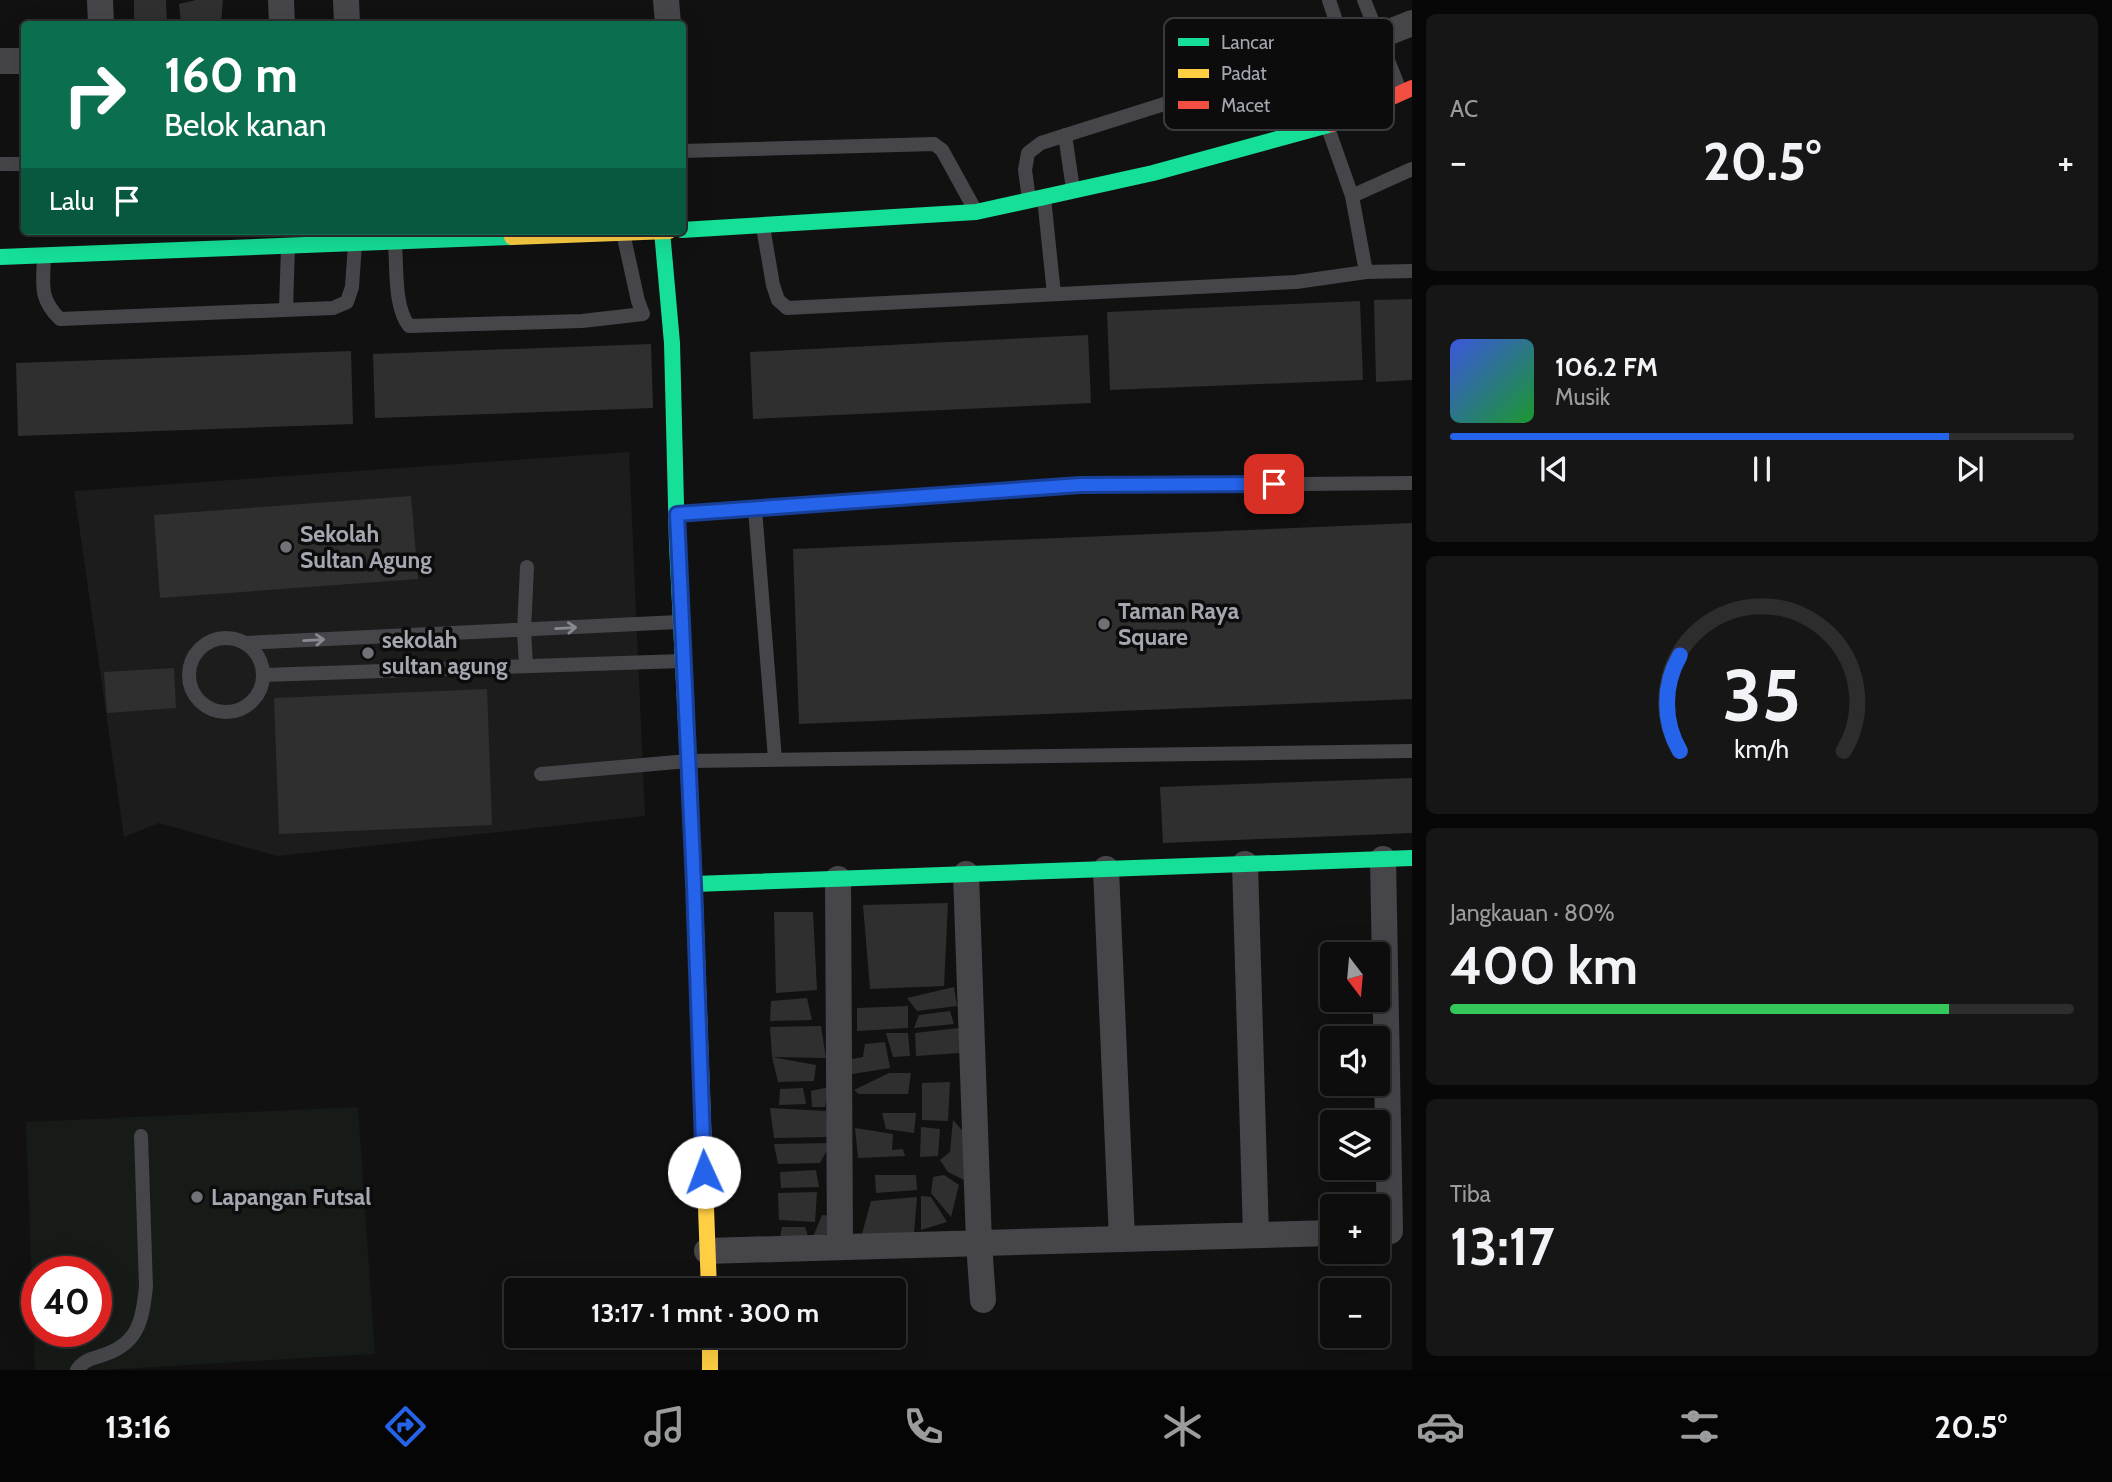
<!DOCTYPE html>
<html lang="id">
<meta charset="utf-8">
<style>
:root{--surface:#0d0d0d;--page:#161616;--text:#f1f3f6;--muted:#9a9c9d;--line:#2d2d2e;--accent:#2563eb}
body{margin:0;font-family:Cabin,sans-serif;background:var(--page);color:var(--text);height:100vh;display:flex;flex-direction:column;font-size:26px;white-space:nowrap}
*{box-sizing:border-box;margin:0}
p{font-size:23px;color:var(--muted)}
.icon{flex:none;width:38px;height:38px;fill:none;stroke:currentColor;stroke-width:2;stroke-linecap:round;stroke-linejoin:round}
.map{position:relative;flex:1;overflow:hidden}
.details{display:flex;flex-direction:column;gap:14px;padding:14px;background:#070707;width:700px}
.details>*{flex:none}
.guide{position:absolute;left:21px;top:21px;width:665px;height:214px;border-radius:7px;box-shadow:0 7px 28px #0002,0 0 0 2px var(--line);background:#0b6e4f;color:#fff;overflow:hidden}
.needle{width:46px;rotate:164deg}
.tools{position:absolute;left:1320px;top:942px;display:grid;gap:14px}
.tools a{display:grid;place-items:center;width:70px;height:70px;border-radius:7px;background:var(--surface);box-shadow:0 7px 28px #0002,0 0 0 2px var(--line);font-size:35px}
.speed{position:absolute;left:21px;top:1256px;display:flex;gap:14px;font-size:35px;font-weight:700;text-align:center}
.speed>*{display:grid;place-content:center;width:91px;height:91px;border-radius:50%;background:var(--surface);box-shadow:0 7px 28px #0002,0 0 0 2px var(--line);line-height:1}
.speed .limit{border:10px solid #d22;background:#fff;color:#111}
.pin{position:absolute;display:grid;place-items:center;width:60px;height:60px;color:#fff;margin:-30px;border-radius:14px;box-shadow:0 4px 10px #0006}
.me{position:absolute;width:77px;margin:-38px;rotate:358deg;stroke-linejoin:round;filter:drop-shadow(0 0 5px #0008)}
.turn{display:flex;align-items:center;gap:24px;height:147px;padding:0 28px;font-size:32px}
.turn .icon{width:91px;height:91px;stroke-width:2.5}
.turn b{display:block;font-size:49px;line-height:60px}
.then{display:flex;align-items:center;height:66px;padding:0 28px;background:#0003;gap:14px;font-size:26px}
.big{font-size:52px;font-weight:700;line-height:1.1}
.details .card{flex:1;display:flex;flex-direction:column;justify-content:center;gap:10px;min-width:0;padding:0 24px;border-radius:10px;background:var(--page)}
.details .dial{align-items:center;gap:0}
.dial svg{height:182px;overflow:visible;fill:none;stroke:var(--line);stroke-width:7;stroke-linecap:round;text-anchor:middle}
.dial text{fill:var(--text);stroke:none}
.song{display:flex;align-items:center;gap:21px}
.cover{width:84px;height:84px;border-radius:10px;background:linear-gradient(135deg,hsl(230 70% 55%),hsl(130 70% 35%))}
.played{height:7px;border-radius:4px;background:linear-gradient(90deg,var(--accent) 80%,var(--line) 80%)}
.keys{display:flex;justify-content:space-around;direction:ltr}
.heat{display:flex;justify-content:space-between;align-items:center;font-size:38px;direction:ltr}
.charge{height:10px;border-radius:5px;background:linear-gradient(90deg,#34c759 80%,var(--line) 0)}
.trip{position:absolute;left:504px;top:1278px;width:402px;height:70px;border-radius:7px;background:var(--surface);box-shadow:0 7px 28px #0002,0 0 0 2px var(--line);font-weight:700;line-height:70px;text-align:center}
.menu{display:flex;height:112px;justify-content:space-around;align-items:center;background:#050505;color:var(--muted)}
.menu .icon{width:49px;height:49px}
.menu .on{color:var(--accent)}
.menu b{font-size:32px;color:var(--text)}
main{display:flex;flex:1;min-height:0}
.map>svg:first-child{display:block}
.built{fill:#1c1c1d}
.green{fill:#161b17;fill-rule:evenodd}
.building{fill:#2f2f30}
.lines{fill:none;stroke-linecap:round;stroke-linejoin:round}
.lane{stroke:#46464a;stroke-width:14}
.street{stroke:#46464a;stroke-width:26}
.fast{stroke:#16e098;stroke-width:16}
.slow{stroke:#ffcf43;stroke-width:16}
.jam{stroke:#f24e42;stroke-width:16}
.oneway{stroke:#888a91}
.route-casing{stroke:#184099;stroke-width:18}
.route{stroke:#2563eb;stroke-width:12}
.poi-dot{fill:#717278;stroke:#0c0c0d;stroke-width:2.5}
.labels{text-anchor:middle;stroke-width:7;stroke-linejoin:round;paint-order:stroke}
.poi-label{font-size:23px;font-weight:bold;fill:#a4a7b0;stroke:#0c0c0d;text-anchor:start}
.key{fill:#0c0c0d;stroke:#3a3a3e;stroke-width:2}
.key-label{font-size:19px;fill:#a4a7b0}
</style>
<main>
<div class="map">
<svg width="1412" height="1370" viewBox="0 0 1412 1370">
<rect width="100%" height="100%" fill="#111"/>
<path class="built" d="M629,452l16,364 -368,40 -118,-33 -35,14 -50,-346z"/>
<path class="green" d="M358,1107l17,247 -272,16h-68l-9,-248zM37,1272h59v60h-59z"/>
<path class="building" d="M134,0h32l1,24h-33z
M196,0h27l-2,24h-40l-2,-20z
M1412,299v81l-36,2 -2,-82z
M1360,301l3,79 -253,10 -3,-78z
M1088,335l3,68 -338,16 -3,-67z
M651,344l2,64 -278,10 -2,-64z
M351,351l2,73 -335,12 -2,-73z
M411,496l7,83 -258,19 -6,-83z
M1412,523v176l-613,25 -6,-175z
M174,668l2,40 -69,5 -3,-41z
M487,689l5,136 -213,9 -5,-136z
M1412,778v55l-249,10 -3,-56z
M948,903l-4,83 -74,3 -7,-84z
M774,912h39l4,78 -41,3z
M954,987l3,19 -40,5 -10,-13z
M807,998l5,22 -42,1 1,-20z
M908,1006v22l-51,3v-23z
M950,1011l4,13 -40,4 5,-13z
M821,1026l5,32 -54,-1 -2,-30z
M959,1028l1,25 -44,3 -1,-23z
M886,1033h22l2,23 -17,1z
M885,1042l5,26 -44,7v-15l17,-3 2,-13z
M772,1057l44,8 -2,16 -36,1z
M889,1073h22l-3,21h-49l-5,-4z
M950,1082l-2,39 -26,-1v-37z
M829,1087l-4,20h-13l-1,-16z
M803,1088l3,16 -27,1 1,-16z
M770,1108l56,3 2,26 -54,1z
M882,1113h34l-2,20 -28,-4z
M953,1120l16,18 -1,44 -20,-10 -8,-12 10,-8z
M921,1127l19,2 -2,27 -18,1z
M855,1128l38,6 -1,16 11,-1 2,7 -47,2z
M831,1143l-11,20 -42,1 -4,-20z
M816,1170l3,17 -38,1 -1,-16z
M875,1175h41l1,15 -41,3z
M944,1175l15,10 -8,32 -20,-24 2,-16z
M817,1192l-2,30 -36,-2 -1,-27z
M921,1196l10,1 16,25 -26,8z
M917,1197l-3,36 -52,1 9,-33z
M822,1215l11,1v17l-20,4z
M782,1227h23l3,9 -28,2z"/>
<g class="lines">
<path class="lane" d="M1329,0l16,48 27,57
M1364,0l37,93
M1328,128l24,68 14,76
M1065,135l8,54
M682,151l252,-7 8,6 32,58
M0,164h24
M1352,196l60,-27
M1044,198l10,96
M1029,199l-4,-29 3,-17 13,-10 338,-107
M763,227l10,58 5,15 9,8 509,-26 70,-10 46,-1
M395,244c2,24 -1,63 14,82l173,-5 61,-7 -5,-13 -15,-68
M44,258c-1,26 -5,41 16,61l273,-11 14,-6 5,-15 3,-43
M286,309l2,-62
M755,509l20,250
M679,514l401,-28 332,-3
M189 675a37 37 0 1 1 74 0a37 37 0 1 1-74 0Z
M246,643l432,-21
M526,666l-2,-36 3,-63
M264,675l418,-14
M541,774l147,-13 724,-10
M77,1370c6,-9 13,-11 23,-14 38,-11 42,-34 46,-69l-5,-151"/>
<path class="street" d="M100,0l1,24
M281,0l1,24
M346,0l1,24
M666,0l2,24
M1379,36l33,-13
M0,61h24
M1383,859l7,372
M1245,864l11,371
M1106,869l16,370
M966,874l13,369 4,57
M838,879l2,368
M707,1251l625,-18"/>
<path class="fast" d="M682,230l294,-18 177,-39 179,-49
M662,231l10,112 5,201 18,357
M0,257l512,-20
M694,884l718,-26"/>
<path class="slow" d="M512,237l157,-6
M695,901l14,389
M710,1335v35"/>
<path class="jam" d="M1332,124l80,-36"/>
</g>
<defs><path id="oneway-shaft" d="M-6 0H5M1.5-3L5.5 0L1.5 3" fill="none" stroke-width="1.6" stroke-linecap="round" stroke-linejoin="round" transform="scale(1.75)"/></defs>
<g class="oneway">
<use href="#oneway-shaft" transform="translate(566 628) rotate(-3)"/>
<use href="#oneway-shaft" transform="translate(314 640) rotate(-3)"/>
</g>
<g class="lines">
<g class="route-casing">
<path id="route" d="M704,1172l-10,-288 -17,-370 403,-29 194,-1"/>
</g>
<use href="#route" class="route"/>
</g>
<g class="poi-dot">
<circle cx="286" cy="547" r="7"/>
<circle cx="1104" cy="624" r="7"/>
<circle cx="368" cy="653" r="7"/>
<circle cx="197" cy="1197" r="7"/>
</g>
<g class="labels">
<g class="poi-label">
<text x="300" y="542">Sekolah<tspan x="300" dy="26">Sultan Agung</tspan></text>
<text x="1118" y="619">Taman Raya<tspan x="1118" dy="26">Square</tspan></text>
<text x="382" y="648">sekolah<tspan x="382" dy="26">sultan agung</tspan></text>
<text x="211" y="1205">Lapangan Futsal</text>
</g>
</g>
<rect x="1164" y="18" width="230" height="112" rx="10" class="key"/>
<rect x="1178" y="38" width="31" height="8" fill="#16e098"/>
<rect x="1178" y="69" width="31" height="9" fill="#ffcf43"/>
<rect x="1178" y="101" width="31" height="8" fill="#f24e42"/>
<g class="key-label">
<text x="1221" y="49">Lancar</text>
<text x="1221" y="80">Padat</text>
<text x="1221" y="112">Macet</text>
</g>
</svg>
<div class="tools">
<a><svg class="needle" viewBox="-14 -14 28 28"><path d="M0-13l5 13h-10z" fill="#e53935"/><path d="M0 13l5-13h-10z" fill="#9a9c9d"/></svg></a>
<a><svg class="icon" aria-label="sound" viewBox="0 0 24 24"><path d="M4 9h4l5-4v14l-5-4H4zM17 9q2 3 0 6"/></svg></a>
<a><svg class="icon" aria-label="layers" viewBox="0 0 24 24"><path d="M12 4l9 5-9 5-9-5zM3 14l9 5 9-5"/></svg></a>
<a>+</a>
<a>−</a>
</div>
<div class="speed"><div class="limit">40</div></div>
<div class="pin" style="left:1274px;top:484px;background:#d93025"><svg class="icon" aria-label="arrive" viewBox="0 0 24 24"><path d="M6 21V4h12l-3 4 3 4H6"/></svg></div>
<svg class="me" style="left:704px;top:1172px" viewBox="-20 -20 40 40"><circle r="19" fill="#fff"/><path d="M0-13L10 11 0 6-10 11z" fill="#2563eb"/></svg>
<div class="trip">13:17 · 1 mnt · 300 m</div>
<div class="guide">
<div class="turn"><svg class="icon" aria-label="right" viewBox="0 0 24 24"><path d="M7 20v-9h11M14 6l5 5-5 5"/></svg><div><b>160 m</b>Belok kanan</div></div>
<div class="then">Lalu<svg class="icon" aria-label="arrive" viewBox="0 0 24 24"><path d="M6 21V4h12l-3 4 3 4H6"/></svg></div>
</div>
</div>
<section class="details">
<div class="card"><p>AC</p>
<div class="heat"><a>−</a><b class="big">20.5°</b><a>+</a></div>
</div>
<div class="card">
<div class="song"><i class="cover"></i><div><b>106.2 FM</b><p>Musik</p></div></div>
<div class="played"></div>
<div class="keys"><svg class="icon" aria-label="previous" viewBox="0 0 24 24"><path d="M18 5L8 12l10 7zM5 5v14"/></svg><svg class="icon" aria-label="pause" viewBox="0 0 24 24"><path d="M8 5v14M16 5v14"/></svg><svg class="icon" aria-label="next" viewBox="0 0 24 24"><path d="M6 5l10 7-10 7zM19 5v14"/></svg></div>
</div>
<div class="card dial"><svg viewBox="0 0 100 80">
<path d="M14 69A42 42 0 1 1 86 69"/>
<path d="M14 69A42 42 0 0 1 14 27" stroke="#2563eb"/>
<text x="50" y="56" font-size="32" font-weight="700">35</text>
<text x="50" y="72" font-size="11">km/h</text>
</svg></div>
<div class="card"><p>Jangkauan · 80%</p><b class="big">400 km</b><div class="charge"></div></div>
<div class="card"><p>Tiba</p><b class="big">13:17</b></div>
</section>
</main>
<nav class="menu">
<b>13:16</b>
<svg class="icon on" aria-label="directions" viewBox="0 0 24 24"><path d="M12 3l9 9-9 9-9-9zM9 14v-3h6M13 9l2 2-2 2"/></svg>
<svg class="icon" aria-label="music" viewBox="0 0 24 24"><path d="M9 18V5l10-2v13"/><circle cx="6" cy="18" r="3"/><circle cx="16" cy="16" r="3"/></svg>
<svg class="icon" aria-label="phone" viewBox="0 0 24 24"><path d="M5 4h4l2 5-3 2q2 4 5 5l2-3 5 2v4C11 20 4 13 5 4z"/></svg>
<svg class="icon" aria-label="climate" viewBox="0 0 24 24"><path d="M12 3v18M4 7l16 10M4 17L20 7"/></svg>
<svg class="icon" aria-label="car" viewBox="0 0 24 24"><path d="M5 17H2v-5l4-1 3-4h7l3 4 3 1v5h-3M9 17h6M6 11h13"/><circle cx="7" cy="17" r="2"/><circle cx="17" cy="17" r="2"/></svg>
<svg class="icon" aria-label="filters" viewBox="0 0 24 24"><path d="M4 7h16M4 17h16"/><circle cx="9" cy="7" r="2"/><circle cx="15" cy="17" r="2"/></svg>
<b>20.5°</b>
</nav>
